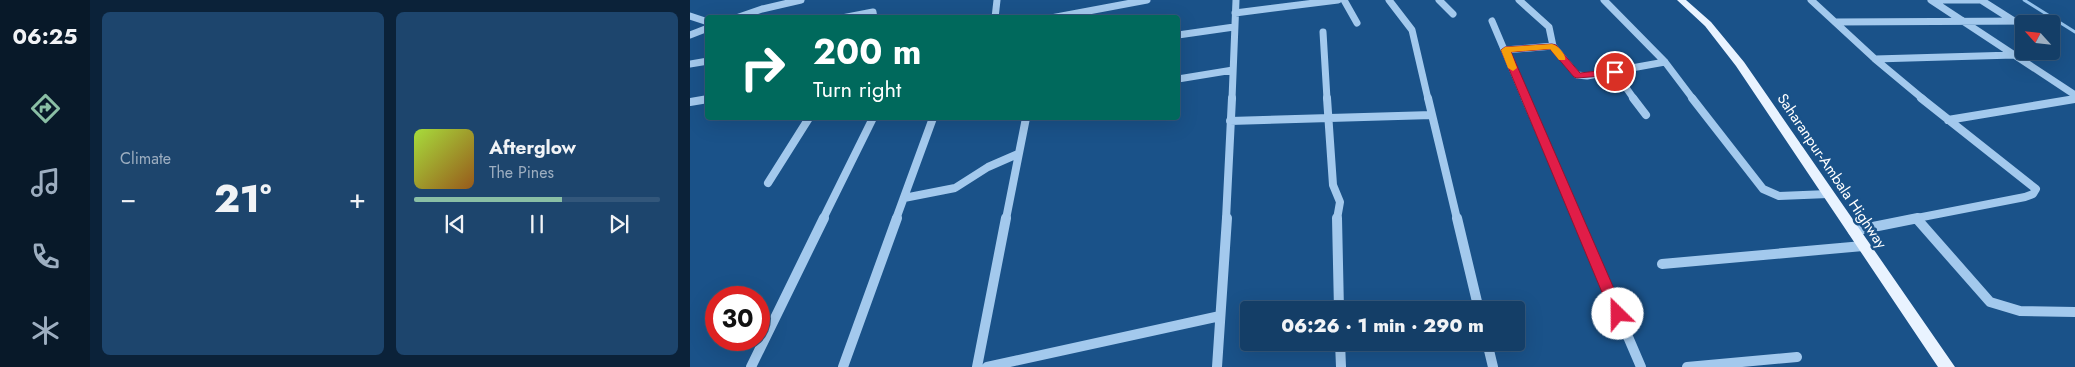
<!DOCTYPE html>
<meta charset="utf-8">
<style>
:root{--surface:#143e67;--page:#1d456d;--text:#f1f3f6;--muted:#9daec0;--line:#33577b;--accent:#8abfa5}
body{margin:0;font-family:Jost,sans-serif;background:var(--page);color:var(--text);height:100vh;display:flex;flex-direction:column;font-size:19px;white-space:nowrap}
*{box-sizing:border-box;margin:0}
p{font-size:16px;color:var(--muted)}
.icon{flex:none;width:28px;height:28px;fill:none;stroke:currentColor;stroke-width:2;stroke-linecap:round;stroke-linejoin:round}
.map{position:relative;flex:1;overflow:hidden}
.details{display:flex;flex-direction:column;gap:12px;padding:12px;background:#0b2239;width:600px}
.details>*{flex:none}
.banner{position:absolute;left:15px;top:15px;width:475px;height:105px;border-radius:5px;box-shadow:0 5px 20px #0002,0 0 0 1px var(--line);background:#00695c;color:#fff;overflow:hidden}
.needle{width:32px;rotate:297deg}
.fabs{position:absolute;left:1325px;top:15px;display:grid;gap:10px}
.fabs a{display:grid;place-items:center;width:45px;height:45px;border-radius:5px;background:var(--surface);box-shadow:0 5px 20px #0002,0 0 0 1px var(--line);font-size:25px}
.speed{position:absolute;left:15px;top:286px;display:flex;gap:10px;font-size:25px;font-weight:700;text-align:center}
.speed>*{display:grid;place-content:center;width:65px;height:65px;border-radius:50%;background:var(--surface);box-shadow:0 5px 20px #0002,0 0 0 1px var(--line);line-height:1}
.speed .limit{border:8px solid #d22;background:#fff;color:#111}
.pin{position:absolute;display:grid;place-items:center;width:42px;height:42px;color:#fff;margin:-21px;border:2px solid #fff;border-radius:50%;box-shadow:0 1px 5px #0007}
.me{position:absolute;width:55px;margin:-28px;rotate:337deg;stroke-linejoin:round;filter:drop-shadow(0 0 4px #0008)}
.turn{display:flex;align-items:center;gap:18px;height:105px;padding:0 25px;font-size:22px}
.turn .icon{width:65px;height:65px;stroke-width:2.5}
.turn b{display:block;font-size:35px;line-height:42px}
.big{font-size:38px;font-weight:800;line-height:1.1}
.details .tile{flex:1;display:flex;flex-direction:column;justify-content:center;gap:8px;min-width:0;padding:0 18px;border-radius:8px;background:var(--page)}
.song{display:flex;align-items:center;gap:15px}
.cover{width:60px;height:60px;border-radius:8px;background:linear-gradient(135deg,hsl(80 70% 55%),hsl(30 70% 35%))}
.played{height:5px;border-radius:2px;background:linear-gradient(90deg,var(--accent) 60%,var(--line) 60%)}
.keys{display:flex;justify-content:space-around;direction:ltr}
.heat{display:flex;justify-content:space-between;align-items:center;font-size:28px;direction:ltr}
.details .tiles{flex:1;display:grid;gap:12px;grid-template-columns:repeat(2,1fr)}
.trip{position:absolute;left:550px;top:301px;width:285px;height:50px;border-radius:5px;background:var(--surface);box-shadow:0 5px 20px #0002,0 0 0 1px var(--line);font-weight:800;line-height:50px;text-align:center}
main{display:flex;flex:1;min-height:0}
.dock{display:flex;flex-direction:column;width:90px;justify-content:space-around;align-items:center;background:#081929;color:var(--muted)}
.dock .icon{width:35px;height:35px}
.dock .current{color:var(--accent)}
.dock b{font-size:22px;color:var(--text)}
.map>svg:first-child{display:block}
.lines{fill:none;stroke-linecap:round;stroke-linejoin:round}
.stream{stroke:#96c5ef;stroke-width:3}
.minor-far2{stroke:#a3c9ed;stroke-width:7}
.minor-far1{stroke:#a3c9ed;stroke-width:8}
.minor{stroke:#a3c9ed;stroke-width:10}
.major{fill:#e9f3ff;fill-rule:evenodd}
.route{fill:#e11d48;stroke:#92132f}
.slow{fill:#f59e0b}
.labels{text-anchor:middle;stroke-width:5;stroke-linejoin:round;paint-order:stroke}
.street-label{font-size:15px;fill:#fff;stroke:#1a5289}
</style>
<main>
<nav class="dock">
<b>06:25</b>
<svg class="icon current" aria-label="directions" viewBox="0 0 24 24"><path d="M12 3l9 9-9 9-9-9zM9 14v-3h6M13 9l2 2-2 2"/></svg>
<svg class="icon" aria-label="music" viewBox="0 0 24 24"><path d="M9 18V5l10-2v13"/><circle cx="6" cy="18" r="3"/><circle cx="16" cy="16" r="3"/></svg>
<svg class="icon" aria-label="phone" viewBox="0 0 24 24"><path d="M5 4h4l2 5-3 2q2 4 5 5l2-3 5 2v4C11 20 4 13 5 4z"/></svg>
<svg class="icon" aria-label="climate" viewBox="0 0 24 24"><path d="M12 3v18M4 7l16 10M4 17L20 7"/></svg>
</nav>
<section class="details">
<div class="tiles">
<div class="tile"><p>Climate</p>
<div class="heat"><a>−</a><b class="big">21°</b><a>+</a></div>
</div>
<div class="tile">
<div class="song"><i class="cover"></i><div><b>Afterglow</b><p>The Pines</p></div></div>
<div class="played"></div>
<div class="keys"><svg class="icon" aria-label="previous" viewBox="0 0 24 24"><path d="M18 5L8 12l10 7zM5 5v14"/></svg><svg class="icon" aria-label="pause" viewBox="0 0 24 24"><path d="M8 5v14M16 5v14"/></svg><svg class="icon" aria-label="next" viewBox="0 0 24 24"><path d="M6 5l10 7-10 7zM19 5v14"/></svg></div>
</div>
</div>
</section>
<div class="map">
<svg width="1385" height="367" viewBox="0 0 1385 367">
<rect width="100%" height="100%" fill="#1a5289"/>
<g class="lines">
<path class="stream" d="M1334,0l51,32"/>
<path class="minor-far2" d="M654,0l13,23
M699,0l23,30 16,69
M749,0l14,14
M829,0l30,27 4,19 24,29 10,1 78,-14
M914,0l61,62 28,37
M1121,0l64,59 48,40
M1241,0l144,95
M1250,0h41l33,21
M545,13l103,-13
M0,16l18,6
M46,18l26,-9 39,-9
M152,18l31,-6 1,6
M305,18l2,-18
M361,18l96,-18
M802,21l33,78
M1145,22l211,-1
M633,32l4,67
M0,35l18,-7
M488,35l56,-8
M815,50l48,-4
M1185,59l139,-4
M0,64l18,-3
M925,72l19,27
M488,79l55,-9
M542,99l4,-99"/>
<path class="minor-far1" d="M637,98l6,87 7,17 -3,17
M738,98l29,121
M835,98l52,121
M943,98l13,17
M1002,98l71,91 16,7 49,-2
M0,102l18,-3
M1258,120l127,-21
M540,121l202,-6
M78,183l41,-65
M214,198l51,-10 33,-21 30,-13
M133,219l50,-101
M206,219l37,-101
M316,219l20,-101
M536,219l6,-121
M1222,219l113,-22 8,-3 3,-5 -115,-91"/>
<path class="minor" d="M647,218l2,92
M767,218l22,92
M887,218l64,149
M1227,219l73,83 30,9 55,1
M1163,231l65,-13
M972,264l201,-18
M650,342l1,25
M797,342l6,25
M61,367l73,-149
M153,367l54,-149
M287,367l29,-149
M297,367l233,-51
M527,367l10,-149
M997,367l110,-10"/>
<path class="major" d="M987,0h9l25,22 33,40 211,305h-17l-202,-301 -31,-40z"/>
</g>
<path class="route" d="M862,44l4,1 24,28 35,-4 5,3 -5,3 -38,3 -3,-1 -24,-28 -39,3 114,262 -2,4 -5,2 -5,-2 -2,-4 -110,-264 4,-3z"/>
<path class="slow" d="M862,44c6,1 15,12 13,16h-6l-9,-11 -39,3 6,16 -4,3 -5,-3 -7,-18 4,-3z"/>
<g class="labels">
<g class="street-label">
<text transform="translate(1142 171) rotate(56)" y="5">Saharanpur-Ambala Highway</text>
</g>
</g>
</svg>
<div class="fabs">
<a><svg class="needle" viewBox="-14 -14 28 28"><path d="M0-13l5 13h-10z" fill="#e53935"/><path d="M0 13l5-13h-10z" fill="#9daec0"/></svg></a>
</div>
<div class="speed"><div class="limit">30</div></div>
<div class="pin" style="left:925px;top:72px;background:#d93025"><svg class="icon" aria-label="arrive" viewBox="0 0 24 24"><path d="M6 21V4h12l-3 4 3 4H6"/></svg></div>
<svg class="me" style="left:928px;top:314px" viewBox="-20 -20 40 40"><circle r="19" fill="#fff"/><path d="M0-13L10 11 0 6-10 11z" fill="#e11d48"/></svg>
<div class="trip">06:26 · 1 min · 290 m</div>
<div class="banner">
<div class="turn"><svg class="icon" aria-label="right" viewBox="0 0 24 24"><path d="M7 20v-9h11M14 6l5 5-5 5"/></svg><div><b>200 m</b>Turn right</div></div>
</div>
</div>
</main>
